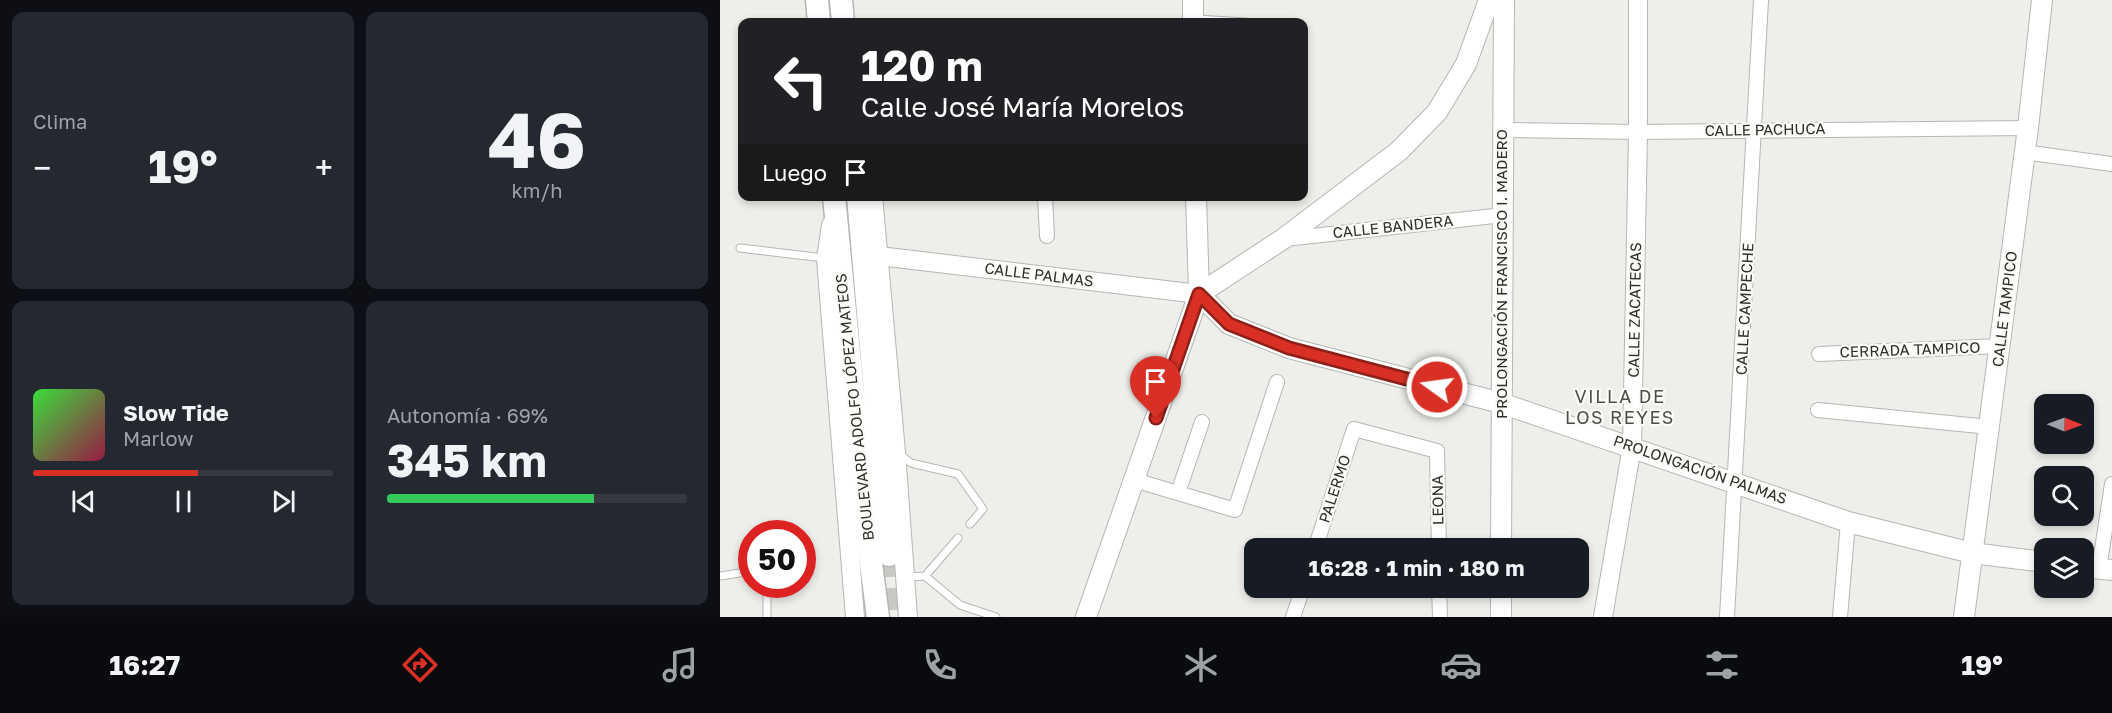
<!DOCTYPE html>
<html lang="es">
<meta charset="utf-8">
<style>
:root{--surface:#171b24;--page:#242831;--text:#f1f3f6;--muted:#9ea1a6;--line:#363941;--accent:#d93025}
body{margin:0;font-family:"Golos Text",sans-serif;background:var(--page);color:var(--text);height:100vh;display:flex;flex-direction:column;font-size:22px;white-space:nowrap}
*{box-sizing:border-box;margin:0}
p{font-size:20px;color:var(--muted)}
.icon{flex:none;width:33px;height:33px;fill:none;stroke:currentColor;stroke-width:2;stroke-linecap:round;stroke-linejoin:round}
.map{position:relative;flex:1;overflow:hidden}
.details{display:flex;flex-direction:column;gap:12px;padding:12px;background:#0d0f14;width:720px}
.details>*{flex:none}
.hud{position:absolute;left:18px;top:18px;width:570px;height:183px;border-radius:12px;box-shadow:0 3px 9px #0003;background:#202124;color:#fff;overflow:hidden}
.needle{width:39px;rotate:91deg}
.fabs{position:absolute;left:1314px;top:394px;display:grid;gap:12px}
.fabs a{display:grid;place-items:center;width:60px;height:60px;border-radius:12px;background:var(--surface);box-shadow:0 3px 9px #0003;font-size:30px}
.speed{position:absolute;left:18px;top:520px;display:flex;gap:12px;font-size:30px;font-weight:700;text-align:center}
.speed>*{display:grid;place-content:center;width:78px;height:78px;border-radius:50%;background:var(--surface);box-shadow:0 3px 9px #0003;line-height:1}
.speed .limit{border:9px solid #d22;background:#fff;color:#111}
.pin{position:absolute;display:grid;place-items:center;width:51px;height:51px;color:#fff;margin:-62px -26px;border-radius:50% 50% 50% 0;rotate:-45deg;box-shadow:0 0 6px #0007}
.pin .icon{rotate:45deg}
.me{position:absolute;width:66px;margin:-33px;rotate:284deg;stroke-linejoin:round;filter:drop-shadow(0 0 4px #0008)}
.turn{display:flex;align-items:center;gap:21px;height:126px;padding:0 24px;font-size:27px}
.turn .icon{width:78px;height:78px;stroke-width:2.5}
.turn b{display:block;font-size:42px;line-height:51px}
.then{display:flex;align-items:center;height:57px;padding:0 24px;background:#0003;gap:12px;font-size:22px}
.big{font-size:45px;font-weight:700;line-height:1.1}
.details .tile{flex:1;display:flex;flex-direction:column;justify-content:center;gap:9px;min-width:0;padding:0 21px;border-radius:12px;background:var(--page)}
.details .dial{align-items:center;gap:0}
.dial b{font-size:78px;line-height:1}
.song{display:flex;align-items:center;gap:18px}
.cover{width:72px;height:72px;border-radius:9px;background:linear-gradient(135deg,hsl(120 70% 55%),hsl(340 70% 35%))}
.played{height:6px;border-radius:3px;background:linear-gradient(90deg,var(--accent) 55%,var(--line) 55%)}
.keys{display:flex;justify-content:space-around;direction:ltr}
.heat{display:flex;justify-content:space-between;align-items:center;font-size:33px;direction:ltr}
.charge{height:9px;border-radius:4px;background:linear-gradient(90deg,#34c759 69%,var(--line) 0)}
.details .tiles{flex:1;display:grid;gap:12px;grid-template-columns:repeat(2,1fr)}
.trip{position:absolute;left:524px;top:538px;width:345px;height:60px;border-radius:12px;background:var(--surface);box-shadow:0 3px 9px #0003;font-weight:700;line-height:60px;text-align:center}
.tab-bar{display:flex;height:96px;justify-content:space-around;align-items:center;background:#090b0e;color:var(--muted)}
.tab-bar .icon{width:42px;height:42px}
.tab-bar .on{color:var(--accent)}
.tab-bar b{font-size:27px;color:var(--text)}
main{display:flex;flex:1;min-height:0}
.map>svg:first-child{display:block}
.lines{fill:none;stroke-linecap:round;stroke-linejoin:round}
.primary-tunnel{stroke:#c8c8c4;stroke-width:22;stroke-dasharray:22 11;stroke-linecap:butt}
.service-casing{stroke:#b7b6b3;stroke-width:9}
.minor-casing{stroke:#b7b6b3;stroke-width:16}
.tertiary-casing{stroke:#b7b6b3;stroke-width:20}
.secondary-casing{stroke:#b7b6b3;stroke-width:22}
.primary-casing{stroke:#b7b6b3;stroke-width:25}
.service{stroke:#fff;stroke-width:7}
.minor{stroke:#fff;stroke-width:14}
.tertiary{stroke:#fff;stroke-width:18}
.secondary{stroke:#fff;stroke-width:20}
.primary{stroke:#fff;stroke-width:22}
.route-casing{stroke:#8d1f18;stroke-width:15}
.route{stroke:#d93025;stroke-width:10}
.labels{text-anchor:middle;stroke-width:4.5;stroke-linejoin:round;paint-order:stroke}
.street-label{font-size:15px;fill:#2f2e2d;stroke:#fbfbf7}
.quarter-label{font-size:18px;letter-spacing:1.5px;fill:#4d4d4a;stroke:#fbfbf7}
</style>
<main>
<section class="details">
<div class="tiles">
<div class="tile"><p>Clima</p>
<div class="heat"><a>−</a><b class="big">19°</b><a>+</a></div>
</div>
<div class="tile dial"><b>46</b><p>km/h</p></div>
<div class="tile">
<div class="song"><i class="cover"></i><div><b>Slow Tide</b><p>Marlow</p></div></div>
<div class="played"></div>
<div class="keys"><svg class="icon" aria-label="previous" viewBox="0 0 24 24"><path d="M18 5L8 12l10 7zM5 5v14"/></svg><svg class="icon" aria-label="pause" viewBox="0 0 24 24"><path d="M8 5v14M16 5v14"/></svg><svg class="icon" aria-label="next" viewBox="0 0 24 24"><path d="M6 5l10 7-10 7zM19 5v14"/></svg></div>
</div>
<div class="tile"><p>Autonomía · 69%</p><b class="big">345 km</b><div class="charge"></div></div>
</div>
</section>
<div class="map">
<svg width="1392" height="617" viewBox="0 0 1392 617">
<rect width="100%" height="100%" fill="#eeeeea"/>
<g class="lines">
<path class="primary-tunnel" d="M169,555l3,62"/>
<g class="service-casing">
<path id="service" d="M476,19l50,3
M20,248l84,10
M179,454l12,9 47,11 25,35 -13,15
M0,576l32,-5
M205,576l35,29 36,12
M185,577l20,-1 33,-38
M47,617v-32"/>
</g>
<g class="minor-casing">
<path id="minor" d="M783,130l135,2 390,-4
M1304,152l88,12
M325,196l2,40
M565,239l218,-24
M1099,354l181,-8
M1098,410l172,17
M414,480l101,30 42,-128
M458,493l24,-71
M595,549l39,-120 83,22 2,98
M1379,569l13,-85
M719,588l1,29
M573,617l10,-29
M1007,617l34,-617
M1120,617l8,-95"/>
</g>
<g class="tertiary-casing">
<path id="tertiary" d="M153,196l23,256 12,165
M111,225l-5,34 29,358
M159,256l320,38
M883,617l29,-171 6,-314v-132"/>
</g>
<g class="secondary-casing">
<path id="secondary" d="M473,0v22
M479,294l30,30 60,24 212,55 347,119 124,31 72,9
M479,294l84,-55 116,-88 38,-39 29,-48 23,-64
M781,549l3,-549
M1364,567l28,3
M366,617l113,-323 -3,-98
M781,617v-29
M1244,617l64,-489 14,-128"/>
</g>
<g class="primary-casing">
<path id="primary" d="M97,0l2,22
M121,0l2,22
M114,196l30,314 14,107
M138,196l31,359"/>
</g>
<use href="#service" class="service"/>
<use href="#minor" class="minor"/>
<use href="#tertiary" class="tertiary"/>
<use href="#secondary" class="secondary"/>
<use href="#primary" class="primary"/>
</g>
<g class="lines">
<g class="route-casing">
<path id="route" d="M436,418l43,-124 30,30 60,24 148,39"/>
</g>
<use href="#route" class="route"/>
</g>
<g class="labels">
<g class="street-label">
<text transform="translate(1045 130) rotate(-1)" y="5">CALLE PACHUCA</text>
<text transform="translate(673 227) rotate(-6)" y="5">CALLE BANDERA</text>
<text transform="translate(782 274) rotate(-90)" y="5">PROLONGACIÓN FRANCISCO I. MADERO</text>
<text transform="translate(319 275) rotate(7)" y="5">CALLE PALMAS</text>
<text transform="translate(1025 309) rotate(-87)" y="5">CALLE CAMPECHE</text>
<text transform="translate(1285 309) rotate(-83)" y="5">CALLE TAMPICO</text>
<text transform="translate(915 310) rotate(-89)" y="5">CALLE ZACATECAS</text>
<text transform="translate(1190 350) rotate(-2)" y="5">CERRADA TAMPICO</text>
<text transform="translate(135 407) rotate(-96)" y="5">BOULEVARD ADOLFO LÓPEZ MATEOS</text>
<text transform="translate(980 470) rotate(19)" y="5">PROLONGACIÓN PALMAS</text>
<text transform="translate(615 489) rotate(-72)" y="5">PALERMO</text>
<text transform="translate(718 500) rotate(-91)" y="5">LEONA</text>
</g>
<g class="quarter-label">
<text x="900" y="403">VILLA DE<tspan x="900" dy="21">LOS REYES</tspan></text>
</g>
</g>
</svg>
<div class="fabs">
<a><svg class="needle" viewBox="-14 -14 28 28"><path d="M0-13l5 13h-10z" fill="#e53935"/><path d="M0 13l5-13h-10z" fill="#9ea1a6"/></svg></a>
<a><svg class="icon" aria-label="search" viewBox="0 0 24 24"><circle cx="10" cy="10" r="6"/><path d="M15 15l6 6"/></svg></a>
<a><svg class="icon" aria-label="layers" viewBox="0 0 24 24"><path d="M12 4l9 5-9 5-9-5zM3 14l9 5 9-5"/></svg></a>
</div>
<div class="speed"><div class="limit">50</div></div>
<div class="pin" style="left:436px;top:418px;background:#d93025"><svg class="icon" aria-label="arrive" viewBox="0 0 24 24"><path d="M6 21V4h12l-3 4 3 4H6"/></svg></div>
<svg class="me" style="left:717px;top:387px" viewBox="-20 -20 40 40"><circle r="17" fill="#d93025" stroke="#fff" stroke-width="3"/><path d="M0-11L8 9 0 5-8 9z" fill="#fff"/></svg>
<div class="trip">16:28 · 1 min · 180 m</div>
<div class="hud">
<div class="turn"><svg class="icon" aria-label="left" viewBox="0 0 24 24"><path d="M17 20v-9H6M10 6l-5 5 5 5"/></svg><div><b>120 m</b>Calle José María Morelos</div></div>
<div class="then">Luego<svg class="icon" aria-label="arrive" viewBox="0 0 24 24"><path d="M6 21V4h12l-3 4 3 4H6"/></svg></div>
</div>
</div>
</main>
<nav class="tab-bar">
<b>16:27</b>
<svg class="icon on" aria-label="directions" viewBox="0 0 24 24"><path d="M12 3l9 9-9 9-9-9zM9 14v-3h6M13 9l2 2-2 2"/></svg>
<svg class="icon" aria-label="music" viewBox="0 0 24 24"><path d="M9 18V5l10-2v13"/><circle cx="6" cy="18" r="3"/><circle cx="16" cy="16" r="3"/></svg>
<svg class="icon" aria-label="phone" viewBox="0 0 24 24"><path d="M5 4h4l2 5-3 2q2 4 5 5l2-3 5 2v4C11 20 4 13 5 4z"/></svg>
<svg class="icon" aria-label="climate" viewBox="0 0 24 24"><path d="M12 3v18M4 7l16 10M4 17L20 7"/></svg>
<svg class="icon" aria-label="car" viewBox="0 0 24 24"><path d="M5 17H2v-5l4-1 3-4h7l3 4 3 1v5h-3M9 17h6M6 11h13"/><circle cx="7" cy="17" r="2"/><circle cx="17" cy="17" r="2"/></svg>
<svg class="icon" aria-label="filters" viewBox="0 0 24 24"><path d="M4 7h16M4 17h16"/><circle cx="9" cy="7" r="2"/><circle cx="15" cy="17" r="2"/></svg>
<b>19°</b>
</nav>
